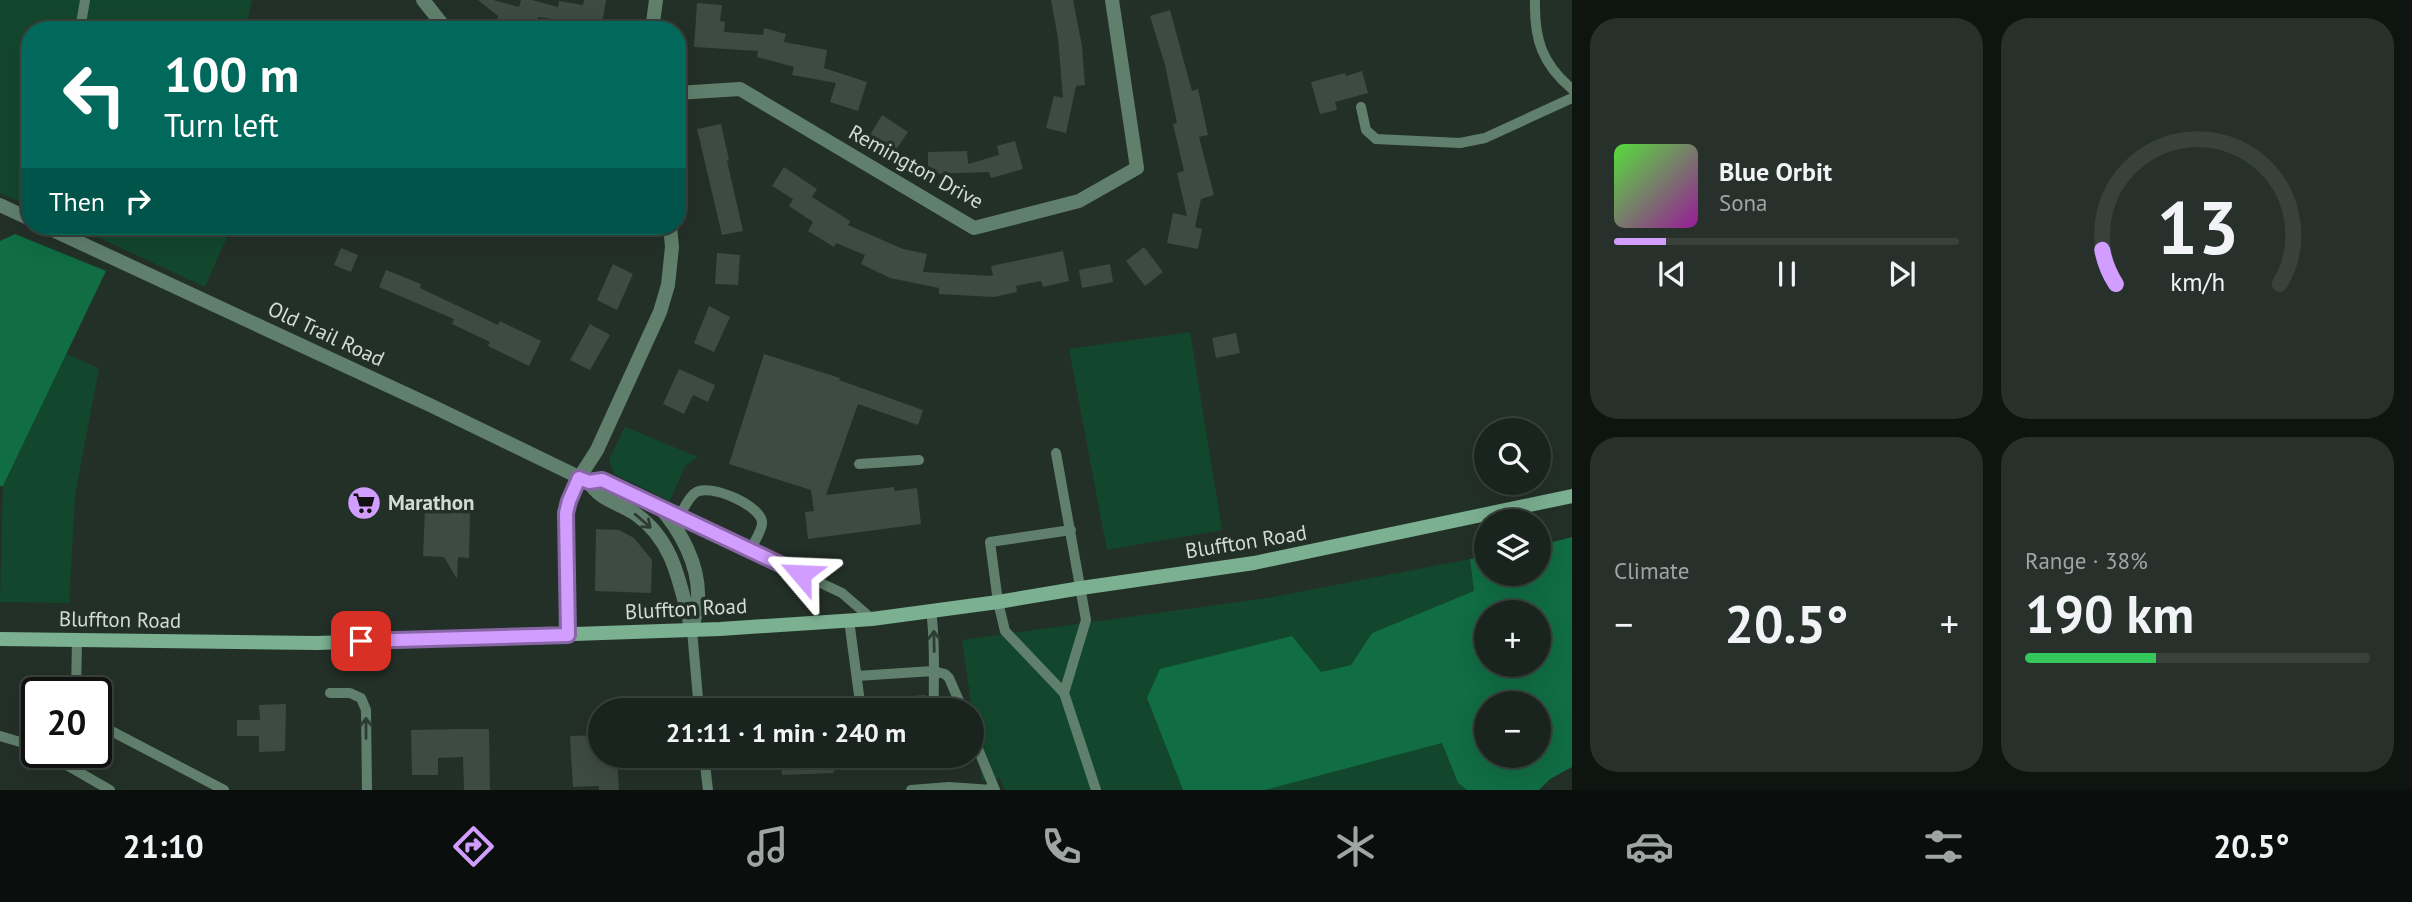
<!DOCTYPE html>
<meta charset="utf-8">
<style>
:root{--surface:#1a241e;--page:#27302b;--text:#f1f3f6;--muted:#9fa4a4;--line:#38413c;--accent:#d19dfe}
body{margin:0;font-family:"PT Sans",sans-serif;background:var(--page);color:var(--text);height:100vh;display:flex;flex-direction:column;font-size:26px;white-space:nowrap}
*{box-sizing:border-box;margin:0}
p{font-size:23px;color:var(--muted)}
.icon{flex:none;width:38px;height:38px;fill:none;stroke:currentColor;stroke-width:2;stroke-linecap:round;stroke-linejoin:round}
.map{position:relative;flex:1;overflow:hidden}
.details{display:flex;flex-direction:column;gap:18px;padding:18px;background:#0e1410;width:840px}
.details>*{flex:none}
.hud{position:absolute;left:21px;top:21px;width:665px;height:214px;border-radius:28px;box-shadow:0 7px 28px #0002,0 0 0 2px var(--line);background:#00695c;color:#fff;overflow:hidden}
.controls{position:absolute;left:1474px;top:418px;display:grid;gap:14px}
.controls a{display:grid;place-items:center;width:77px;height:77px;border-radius:50%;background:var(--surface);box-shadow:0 7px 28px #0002,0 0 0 2px var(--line);font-size:35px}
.speed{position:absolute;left:21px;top:677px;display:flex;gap:14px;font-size:35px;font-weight:700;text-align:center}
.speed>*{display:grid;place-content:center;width:91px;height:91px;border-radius:50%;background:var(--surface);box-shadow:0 7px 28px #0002,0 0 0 2px var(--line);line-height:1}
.speed .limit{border:4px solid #111;border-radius:10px;background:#fff;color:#111}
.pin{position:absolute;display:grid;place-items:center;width:60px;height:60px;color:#fff;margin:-30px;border-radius:14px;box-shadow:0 4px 10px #0006}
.me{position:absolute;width:77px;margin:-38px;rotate:296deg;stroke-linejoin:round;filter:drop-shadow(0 0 5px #0008)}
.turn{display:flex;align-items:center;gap:24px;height:147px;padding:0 28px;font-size:32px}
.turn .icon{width:91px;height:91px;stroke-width:2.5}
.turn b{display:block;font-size:49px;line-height:60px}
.then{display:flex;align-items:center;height:66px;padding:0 28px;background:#0003;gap:14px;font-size:26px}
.big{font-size:52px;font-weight:600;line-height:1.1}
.details .tile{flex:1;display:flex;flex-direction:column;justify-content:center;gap:10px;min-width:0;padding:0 24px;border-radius:28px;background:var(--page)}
.details .dial{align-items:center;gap:0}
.dial svg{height:182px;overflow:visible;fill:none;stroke:var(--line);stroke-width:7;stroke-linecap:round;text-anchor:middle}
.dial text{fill:var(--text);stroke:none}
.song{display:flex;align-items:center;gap:21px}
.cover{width:84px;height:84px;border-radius:10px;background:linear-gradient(135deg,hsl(110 70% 55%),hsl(300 70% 35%))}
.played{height:7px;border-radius:4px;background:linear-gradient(90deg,var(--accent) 15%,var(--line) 15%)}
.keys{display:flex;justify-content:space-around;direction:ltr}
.heat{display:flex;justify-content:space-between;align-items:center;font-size:38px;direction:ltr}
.charge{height:10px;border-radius:5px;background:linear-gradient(90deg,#34c759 38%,var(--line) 0)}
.details .tiles{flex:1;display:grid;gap:18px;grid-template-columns:repeat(2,1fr)}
.trip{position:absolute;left:588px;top:698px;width:396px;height:70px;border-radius:35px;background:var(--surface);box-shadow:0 7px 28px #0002,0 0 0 2px var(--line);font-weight:600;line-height:70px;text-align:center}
.dock{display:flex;height:112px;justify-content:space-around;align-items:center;background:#0a0e0c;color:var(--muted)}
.dock .icon{width:49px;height:49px}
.dock .selected{color:var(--accent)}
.dock b{font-size:32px;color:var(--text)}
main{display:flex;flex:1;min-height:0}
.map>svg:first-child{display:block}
.green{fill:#13472d}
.forest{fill:#106d44;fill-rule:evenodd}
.building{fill:#3d4b42}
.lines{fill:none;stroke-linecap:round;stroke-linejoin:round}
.service{stroke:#60806d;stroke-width:10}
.minor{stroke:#60806d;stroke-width:14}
.secondary{stroke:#7bb091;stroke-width:14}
.oneway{stroke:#2c3c32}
.route-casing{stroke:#8866a5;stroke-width:18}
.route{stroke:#d19dfe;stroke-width:12}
.labels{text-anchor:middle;stroke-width:7;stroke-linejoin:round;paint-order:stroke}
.street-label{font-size:21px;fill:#d3dbd6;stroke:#233028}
.poi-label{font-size:21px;font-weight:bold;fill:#d3dbd6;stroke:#233028;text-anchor:start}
</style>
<main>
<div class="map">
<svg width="1572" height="790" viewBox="0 0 1572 790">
<rect width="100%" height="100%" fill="#233028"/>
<path class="green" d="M0,0h252l-6,30h-216v176l-30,-13z
M74,226h158l-27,61z
M1190,332l32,198 -115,20 -38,-201z
M66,354l33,14 -24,128 -6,107 -69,-1 3,-116z
M625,427l73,30 -13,9 -15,35 -56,-27 -5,-14z
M1470,559l5,32 -103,42 -21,32 -30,7 -174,26 36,92h-178l-5,-12 -18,3 -20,-141 311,-43z
M1442,743l16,40 9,7h-202z"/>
<path class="forest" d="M15,234l91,37 -103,215h-3v-245z
M1572,537v230l-22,12 -11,11h-72l-9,-7 -16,-40 -177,47h-82l-36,-92 13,-29 132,-33 29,36 30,-7 21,-32 102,-42 -4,-32 16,-3v18h52v-28zM1486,612h52v53h-52zM1486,704h52v52h-52z"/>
<path class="building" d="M478,0h15l26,7 2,-7h11l26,7 1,-6 24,4 1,-5h22l-5,30 -21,-2 1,-5 -43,-6 -3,13h-20l-19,-6 2,-8z
M1051,0h22l9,46 3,39 -9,1 -10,47 -20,-5 8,-32 9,2 -5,-60z
M697,3l25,2 -2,16 5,1 -1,10 39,3 1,-7 22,6 -2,8 43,8 -3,18 43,14 -9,29 -28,-9 6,-19 -44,-8 2,-8 -37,-10 1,-6 -64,-4z
M1170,10l22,81 6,-2 10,46 -9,2 15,58 -13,4 -6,28 7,2 -4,20 -31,-6 6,-30 14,3 -10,-43 7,-2 -11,-47 4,-1 -12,-58 -15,-49z
M1362,71l6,22 -33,9 2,8 -17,4 -9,-32 34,-9 1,3z
M882,115l26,17 -13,19 -25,-16z
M721,124l8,36 -2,1 16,70 -21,4 -25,-106z
M1015,141l8,28 -32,9 -2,-6 -61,2v-22l39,-1 1,13 31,-9 -2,-9z
M784,167l33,22 -5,8 38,24 -2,4 55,24 24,5 -4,18 70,4 -2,-10 72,-15 6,30 -26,6 -2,-6 -25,5 1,6 -23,5 -55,-3v-6l-49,-10 -29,-14 4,-9 -29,-12 -2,4 -26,-16 5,-9 -24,-16 4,-7 -21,-13z
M1144,247l19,25 -18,14 -19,-25z
M341,248l17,7 -7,17 -17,-7z
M717,253l23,2 -2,30 -23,-1z
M613,264l20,10 -16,36 -20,-10z
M1110,264l3,18 -31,6 -3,-18z
M386,270l35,14 -1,4 78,37 2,-4 41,20 -12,25 -41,-20 2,-4 -38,-18 2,-5 -75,-32z
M709,306l21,11 -16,35 -20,-9z
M590,324l20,11 -20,35 -20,-10z
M1236,333l4,20 -24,5 -4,-20z
M764,354l76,24 -1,2 84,30 -5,15 -60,-21 -32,91 68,-8v4l23,-3 4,36 -113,15 -3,-27 9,-1 -3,-21 -82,-26z
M679,369l36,16 -7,17 -15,-7 -9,19 -21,-10z
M425,509l45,2 -1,47 -11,-1 -1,22 -13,-22 -21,-1z
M596,529l23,1 15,8 18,22 -1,33 -56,-2z
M926,695l1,15h-59l-1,-11z
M286,704l-1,47 -26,1v-16h-22v-16h23l-1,-15z
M462,729h27l1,61h-26l-1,-33 -25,1v17h-26l-1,-45z
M600,735v21h17l2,34h-20v-4l-26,1 -3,-51z
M781,756h52l1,17 -52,2z"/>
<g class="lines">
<path class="service" d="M1535,0c-1,39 7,64 37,89
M80,30l5,-30
M1361,107l5,23 10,9 84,4 25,-5 87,-40
M1056,453l30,167 -22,73 32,97
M859,464l60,-4
M589,482l13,-2 240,113 30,26
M680,515c4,-7 9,-18 15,-22 13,-11 69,13 67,31 -1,8 -8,18 -11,25
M931,611c5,33 2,66 3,99
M849,620l12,90
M692,630l7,80
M567,635l-1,-122 13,-35
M857,676l76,-5 12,3 4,4 14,32
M76,693l1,-53
M330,693h20l11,5 5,12 1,80
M1064,693l-59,-62 -7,-29 -8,-60 81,-12
M96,723l128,67
M971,732l24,58
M0,736l27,8 10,5
M43,752l20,11 6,-11
M704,756l4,34
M63,763l47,27
M911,790l38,-3 43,3"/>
<path class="minor" d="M423,0l19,24 7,6
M652,30l4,-30
M677,93l63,-4 234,139 105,-27 58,-33 -25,-168
M0,205l30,14
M44,226l388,180 157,76c11,19 31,21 48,33 39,28 43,73 55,115
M579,478l18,-28 63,-138 8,-27 4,-38 -2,-21
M658,505c23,26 42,60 40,96 -1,9 -4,19 -6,28"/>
<path class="secondary" d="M0,639l317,4 403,-14 152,-10 126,-17 83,-14 173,-25 318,-67"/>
</g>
<defs><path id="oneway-shaft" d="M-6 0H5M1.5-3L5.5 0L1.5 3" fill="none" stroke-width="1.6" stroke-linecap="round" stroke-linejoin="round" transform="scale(1.75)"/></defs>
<g class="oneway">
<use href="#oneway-shaft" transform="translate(643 521) rotate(41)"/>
<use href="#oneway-shaft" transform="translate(934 641) rotate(-91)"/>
<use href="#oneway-shaft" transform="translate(366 728) rotate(-90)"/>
</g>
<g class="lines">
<g class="route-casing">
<path id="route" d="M361,641l207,-6 -2,-122 3,-12 10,-23 10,4 13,-2 199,94"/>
</g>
<use href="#route" class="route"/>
</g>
<defs>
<g id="supermarket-disc" transform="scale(1.75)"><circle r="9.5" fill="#d19dfe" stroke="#233028"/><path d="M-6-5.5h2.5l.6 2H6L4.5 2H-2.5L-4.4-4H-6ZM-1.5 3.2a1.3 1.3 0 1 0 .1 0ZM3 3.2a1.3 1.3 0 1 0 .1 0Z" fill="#111"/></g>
</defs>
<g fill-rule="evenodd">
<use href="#supermarket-disc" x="364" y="503"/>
</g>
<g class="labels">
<g class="street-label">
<text transform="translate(916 167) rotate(29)" y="7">Remington Drive</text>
<text transform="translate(326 334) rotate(25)" y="7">Old Trail Road</text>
<text transform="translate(1246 542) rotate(-9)" y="7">Bluffton Road</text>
<text transform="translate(686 609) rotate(-3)" y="7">Bluffton Road</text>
<text transform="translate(120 620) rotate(1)" y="7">Bluffton Road</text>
</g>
<g class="poi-label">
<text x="388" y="510">Marathon</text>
</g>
</g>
</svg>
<div class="controls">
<a><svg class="icon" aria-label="search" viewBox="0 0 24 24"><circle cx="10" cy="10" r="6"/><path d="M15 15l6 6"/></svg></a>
<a><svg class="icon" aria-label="layers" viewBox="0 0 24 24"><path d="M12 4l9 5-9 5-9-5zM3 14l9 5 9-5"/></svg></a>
<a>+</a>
<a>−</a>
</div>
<div class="speed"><div class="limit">20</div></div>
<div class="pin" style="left:361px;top:641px;background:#d93025"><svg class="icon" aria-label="arrive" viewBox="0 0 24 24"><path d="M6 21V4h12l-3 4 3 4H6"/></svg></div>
<svg class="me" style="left:801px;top:574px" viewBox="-20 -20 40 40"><path d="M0-17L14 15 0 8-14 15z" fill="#d19dfe" stroke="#fff" stroke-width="4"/></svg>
<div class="trip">21:11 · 1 min · 240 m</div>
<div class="hud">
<div class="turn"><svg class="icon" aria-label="left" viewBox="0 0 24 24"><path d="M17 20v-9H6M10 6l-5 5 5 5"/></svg><div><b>100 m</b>Turn left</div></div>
<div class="then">Then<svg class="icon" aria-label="right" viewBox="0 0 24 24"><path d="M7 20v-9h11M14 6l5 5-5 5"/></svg></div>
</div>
</div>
<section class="details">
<div class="tiles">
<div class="tile">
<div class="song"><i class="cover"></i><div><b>Blue Orbit</b><p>Sona</p></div></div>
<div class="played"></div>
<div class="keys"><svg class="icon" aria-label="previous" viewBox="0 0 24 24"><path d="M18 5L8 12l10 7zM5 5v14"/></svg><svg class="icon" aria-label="pause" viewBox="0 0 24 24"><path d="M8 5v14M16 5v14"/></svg><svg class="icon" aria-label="next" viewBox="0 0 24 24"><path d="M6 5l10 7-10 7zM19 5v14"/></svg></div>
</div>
<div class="tile dial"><svg viewBox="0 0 100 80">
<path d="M14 69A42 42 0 1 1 86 69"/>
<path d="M14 69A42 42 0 0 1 8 54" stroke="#d19dfe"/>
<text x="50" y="56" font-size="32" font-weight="700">13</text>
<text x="50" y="72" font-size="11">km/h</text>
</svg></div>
<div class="tile"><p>Climate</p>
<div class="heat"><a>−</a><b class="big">20.5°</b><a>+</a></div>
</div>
<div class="tile"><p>Range · 38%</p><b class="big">190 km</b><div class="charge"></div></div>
</div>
</section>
</main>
<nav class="dock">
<b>21:10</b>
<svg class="icon selected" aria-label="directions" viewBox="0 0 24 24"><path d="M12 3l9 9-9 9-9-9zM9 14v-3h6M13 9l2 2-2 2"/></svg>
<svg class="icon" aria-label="music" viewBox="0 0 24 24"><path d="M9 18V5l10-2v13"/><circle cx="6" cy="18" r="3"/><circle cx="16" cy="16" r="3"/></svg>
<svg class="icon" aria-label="phone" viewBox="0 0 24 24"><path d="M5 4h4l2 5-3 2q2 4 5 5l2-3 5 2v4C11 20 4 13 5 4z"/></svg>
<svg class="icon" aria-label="climate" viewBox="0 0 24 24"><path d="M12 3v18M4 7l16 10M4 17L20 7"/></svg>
<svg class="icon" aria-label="car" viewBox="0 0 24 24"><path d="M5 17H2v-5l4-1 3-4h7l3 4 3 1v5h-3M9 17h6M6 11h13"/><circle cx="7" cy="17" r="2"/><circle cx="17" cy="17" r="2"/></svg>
<svg class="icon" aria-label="filters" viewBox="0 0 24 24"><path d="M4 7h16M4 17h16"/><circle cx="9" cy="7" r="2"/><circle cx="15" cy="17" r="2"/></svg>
<b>20.5°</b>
</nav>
